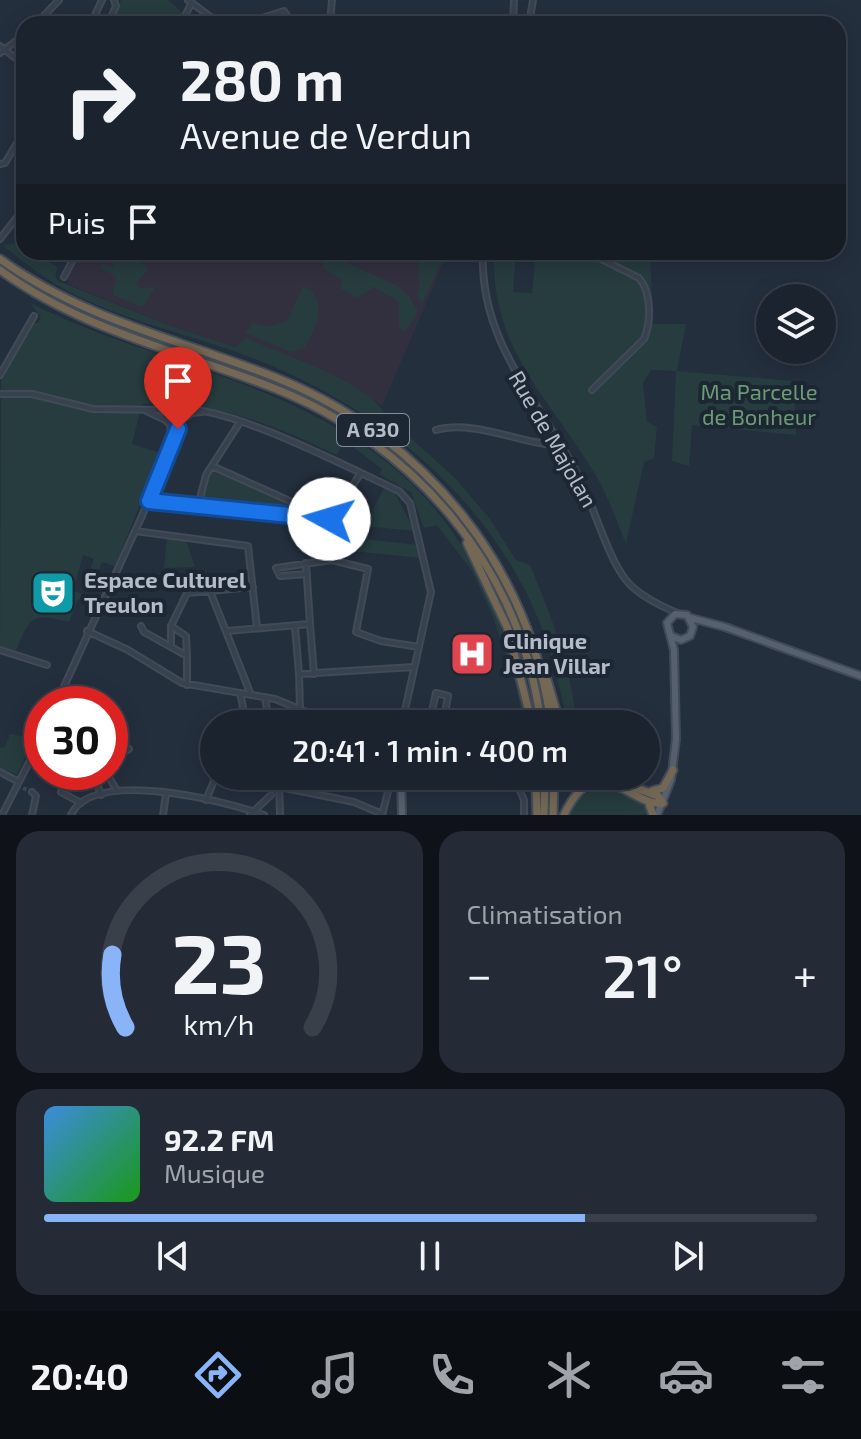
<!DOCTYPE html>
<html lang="fr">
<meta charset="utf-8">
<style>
:root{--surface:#1b232e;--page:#242b36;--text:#f1f3f6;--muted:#a0a4aa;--line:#39404a;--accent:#8ab4f8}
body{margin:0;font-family:"Exo 2",sans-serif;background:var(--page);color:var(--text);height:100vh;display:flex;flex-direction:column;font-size:30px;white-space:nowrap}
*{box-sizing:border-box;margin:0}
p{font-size:26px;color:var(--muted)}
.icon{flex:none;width:44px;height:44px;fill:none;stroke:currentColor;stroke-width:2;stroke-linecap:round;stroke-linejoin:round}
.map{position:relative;height:815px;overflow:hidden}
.panel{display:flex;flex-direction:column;gap:16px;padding:16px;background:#0f1319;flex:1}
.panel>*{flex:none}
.top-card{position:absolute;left:16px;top:16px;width:830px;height:244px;border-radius:24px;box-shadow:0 4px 20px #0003,0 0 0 2px var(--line);background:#1b232e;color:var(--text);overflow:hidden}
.buttons{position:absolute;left:756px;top:284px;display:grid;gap:16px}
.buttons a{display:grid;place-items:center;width:80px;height:80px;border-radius:50%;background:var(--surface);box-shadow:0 4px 20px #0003,0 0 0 2px var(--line);font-size:40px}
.speed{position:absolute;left:24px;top:686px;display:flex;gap:16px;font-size:40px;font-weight:700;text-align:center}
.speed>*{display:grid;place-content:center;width:104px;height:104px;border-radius:50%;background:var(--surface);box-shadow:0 4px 20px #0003,0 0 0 2px var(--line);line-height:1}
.speed .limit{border:12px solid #d22;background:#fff;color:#111}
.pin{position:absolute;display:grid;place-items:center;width:68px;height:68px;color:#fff;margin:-82px -34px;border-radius:50% 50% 50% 0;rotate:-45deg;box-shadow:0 0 8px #0007}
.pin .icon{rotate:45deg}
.me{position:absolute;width:88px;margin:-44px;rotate:276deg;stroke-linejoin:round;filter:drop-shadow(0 0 6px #0008)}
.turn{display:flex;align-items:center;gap:28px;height:168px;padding:0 32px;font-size:36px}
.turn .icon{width:104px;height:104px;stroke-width:2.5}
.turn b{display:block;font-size:56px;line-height:68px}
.then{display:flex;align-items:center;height:76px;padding:0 32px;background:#0003;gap:16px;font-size:30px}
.big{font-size:60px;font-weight:600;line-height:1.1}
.panel .tile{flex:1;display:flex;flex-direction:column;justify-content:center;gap:12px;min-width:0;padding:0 28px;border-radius:24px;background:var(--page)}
.panel .dial{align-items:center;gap:0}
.dial svg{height:208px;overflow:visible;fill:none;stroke:var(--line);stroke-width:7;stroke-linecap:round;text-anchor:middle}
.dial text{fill:var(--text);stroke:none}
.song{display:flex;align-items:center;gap:24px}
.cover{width:96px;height:96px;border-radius:12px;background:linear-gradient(135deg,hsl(210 70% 55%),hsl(120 70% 35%))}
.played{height:8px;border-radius:4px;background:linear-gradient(90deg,var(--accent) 70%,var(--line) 70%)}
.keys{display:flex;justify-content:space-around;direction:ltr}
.heat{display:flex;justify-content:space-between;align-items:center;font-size:44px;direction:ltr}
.panel .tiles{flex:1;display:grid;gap:16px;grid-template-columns:1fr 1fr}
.tile:last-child{grid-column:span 2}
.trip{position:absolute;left:200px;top:710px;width:460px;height:80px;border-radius:40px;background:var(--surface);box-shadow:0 4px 20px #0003,0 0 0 2px var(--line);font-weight:600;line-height:80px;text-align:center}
.tabs{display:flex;height:128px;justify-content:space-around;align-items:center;background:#0b0e12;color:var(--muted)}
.tabs .icon{width:56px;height:56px}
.tabs .on{color:var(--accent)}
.tabs b{font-size:36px;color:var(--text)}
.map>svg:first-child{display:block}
.medical{fill:#32303f}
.green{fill:#263c3f}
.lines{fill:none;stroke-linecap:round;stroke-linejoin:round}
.minor-tunnel{stroke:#3a4453;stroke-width:4;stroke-dasharray:4 2;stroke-linecap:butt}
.minor-casing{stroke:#414a57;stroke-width:8}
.major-casing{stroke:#414a57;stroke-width:10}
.highway-casing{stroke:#434c59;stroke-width:11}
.minor{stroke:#38414e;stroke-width:4}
.major{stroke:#56606e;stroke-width:6}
.highway{stroke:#746855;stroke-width:7}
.route-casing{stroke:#114b97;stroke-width:20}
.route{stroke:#1a73e8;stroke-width:14}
.labels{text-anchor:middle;stroke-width:8;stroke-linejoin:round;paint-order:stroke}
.shield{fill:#1d2633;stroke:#878f9c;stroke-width:2}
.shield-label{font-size:20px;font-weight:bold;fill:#b4bcc9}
.park-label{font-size:22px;fill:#6b9a76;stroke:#1d2633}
.street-label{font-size:22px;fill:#b4bcc9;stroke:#1d2633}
.poi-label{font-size:22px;font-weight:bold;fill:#b4bcc9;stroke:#1d2633;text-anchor:start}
</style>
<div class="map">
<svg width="861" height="815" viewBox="0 0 861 815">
<rect width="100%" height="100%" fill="#242f3e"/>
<path class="medical" d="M79,252h369l-66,154 -36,-24 -100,-43 -10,8 -62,-20 -106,-43v-15z"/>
<path class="green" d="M121,0h47l15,13 -6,11h-45l-18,-8z
M15,243l9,5v4h7l27,15 -3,8 3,6 116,46 62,20 10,-9c32,15 126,45 139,77l71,64 34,40 26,41 14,5c22,52 41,103 47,159h-9c-7,-27 -12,-56 -21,-82 -49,-142 -172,-240 -308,-289 -62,-22 -130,-36 -187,-71 -17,-11 -33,-24 -49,-36z
M115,252h17l16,18 -12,13 4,5 16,-1 -14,20 -29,-12 3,-18 -16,-10 2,-4 11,5z
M423,252h23l-24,52 -5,-9c7,-14 -5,-28 6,-43z
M494,252h22l-3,40 19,1 3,-31 23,-1 10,-5 7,3 -2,-7h77l3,72h33l-9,47 117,10 2,54 -104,-10 -3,41 -17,-5 4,-90 -25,-1 -8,13 4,39 10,5 -3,31 -10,4 -18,82c-11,-27 -20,-54 -36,-78 -46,-74 -99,-119 -96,-214z
M327,254l69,31 13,11 9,17 -14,19 -5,-5v-25l-25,-15 -17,11 -16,-9 1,-9 -20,-13z
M303,286c27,12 13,42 2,62l-14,4 -46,-19 8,-10 16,4 18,-6z
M30,303c68,34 139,53 210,80 179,68 247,157 289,341h-5l-8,-38 -24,-72 -20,-43 -35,-46 -13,3 -13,-36 -32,-18 3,-5 -38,-29 -7,15c-67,-32 -119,-53 -195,-51l-10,40 29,9 -46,113 -13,-4 -8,19 -7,-3 7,-19 -11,-4 -10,35 24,11 -3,7 -16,-9 -9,23c-38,-10 -39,-5 -53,29l-16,-5 1,-268 32,-55h5l3,-6z
M214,469l93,42 2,3 -106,-10 5,-28z
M384,488l11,5 19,38 -49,-5z
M167,538l19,2 9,27 -31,1z
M358,538l59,7 4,13 -70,-7z
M32,732l4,2 -19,41 -17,-7v-21l4,1 6,-14 18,3z
M608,786c18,5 38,9 41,29h-80c8,-18 20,-26 39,-29z"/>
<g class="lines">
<path class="minor-tunnel" d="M23,788l9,4"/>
<g class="minor-casing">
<path id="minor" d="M188,0l32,24
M95,15l7,-15
M262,18l22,-7 9,13
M36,24l23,-24
M108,24l8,-18 -2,-6
M181,24l10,-20
M330,24l2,-24
M513,24l1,-24
M529,24l4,-24
M0,46l24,19
M0,53l24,-18
M0,164l5,-1 19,-32
M0,239l24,-31
M483,252c-4,92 59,151 97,227 14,28 28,79 46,101 12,15 33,25 51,33
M587,252l52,26c13,15 12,44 5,61l-52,51
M64,277l13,-25
M0,375l34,-59
M0,394h32l61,15 74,1
M165 416a9 9 0 1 1 18 0a9 9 0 1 1-18 0Z
M144,410l21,10
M180,410c45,-7 173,60 219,81l11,12 21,89 -29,132
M182,420l10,-7 10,-1
M170,424l1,17
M436,430c37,-11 89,15 125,16
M212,466l111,50
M149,501l183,18 28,-45
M198,506l8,-31 34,-53
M135,531l113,15 9,82
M307,574l-27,2 -4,-8 56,-8 36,9 -12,63 25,9 38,6
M210,591l41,104
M310,624l4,50
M141,626l3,6 27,15
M171,626l16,-33 66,-6
M171,626l15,10 1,20 -16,-9z
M295,626l4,48
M87,631l41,19 54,33 93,16 61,25
M227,631l83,-7 -4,-61
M0,650l47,15
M187,656v29
M265,697l4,27
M56,704l86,-188 38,-93
M300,708l-1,-34 115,-7
M236,724l7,-17 -3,-14
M381,724h21
M429,724l7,-31 12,3 -5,28
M110,761l19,-12
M0,772l19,10
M93,772l8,23
M106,772l10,17
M279,776l1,39
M519,776l-2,8 7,16v15
M280,787l74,15 28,12
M32,792l4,4 -4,19
M61,792l20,11
M206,800l10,-24
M2,815l40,-78
M71,815c22,-48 154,-14 193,0
M163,815l3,-21
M250,815l21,-20
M382,815l10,-39"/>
</g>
<g class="major-casing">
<path id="major" d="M691,618l34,9 136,49
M401,776l1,39
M657,815l14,-35 5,-41 -2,-89 -7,-27 8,-9 12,1 6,12 -3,9 -9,4 -10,-4"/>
</g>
<g class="highway-casing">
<path id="highway" d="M0,259c87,63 187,82 284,122 142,59 247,188 267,343
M0,270c82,60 179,81 271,117 144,56 251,182 270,337
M467,543l41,86 24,95
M546,676l14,48
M531,776l5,11 1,28
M636,788l22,8 5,7
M652,791l11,-3 10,-18
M648,801l5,14
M544,815l1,-39
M553,815l1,-39
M564,815c33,-70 68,-7 99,-12"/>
</g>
<use href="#minor" class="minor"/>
<use href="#major" class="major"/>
<use href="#highway" class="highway"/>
</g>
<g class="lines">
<g class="route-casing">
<path id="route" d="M178,429l-29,72 180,18"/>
</g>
<use href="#route" class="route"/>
</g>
<defs>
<g id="theatre-square" transform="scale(2.3)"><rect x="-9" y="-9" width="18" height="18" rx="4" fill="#0f9aa8" stroke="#1d2633"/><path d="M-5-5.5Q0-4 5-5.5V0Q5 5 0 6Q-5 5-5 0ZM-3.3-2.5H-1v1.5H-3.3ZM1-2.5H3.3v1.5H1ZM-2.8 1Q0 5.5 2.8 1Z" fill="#fff"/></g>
<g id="hospital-square" transform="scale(2.3)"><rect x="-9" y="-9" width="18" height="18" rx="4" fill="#e0444e" stroke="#1d2633"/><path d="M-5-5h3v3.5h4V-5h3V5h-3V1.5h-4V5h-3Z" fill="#fff"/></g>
</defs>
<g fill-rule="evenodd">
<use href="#theatre-square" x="53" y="593"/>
<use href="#hospital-square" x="472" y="654"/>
</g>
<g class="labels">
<rect class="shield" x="337" y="414" width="72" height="32" rx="6"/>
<g class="shield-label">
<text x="373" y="437">A 630</text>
</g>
<g class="park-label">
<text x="759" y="400">Ma Parcelle<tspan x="759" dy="25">de Bonheur</tspan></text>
</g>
<g class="street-label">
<text transform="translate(553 439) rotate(60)" y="8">Rue de Majolan</text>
</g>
<g class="poi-label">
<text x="84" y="588">Espace Culturel<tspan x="84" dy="25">Treulon</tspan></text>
<text x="503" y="649">Clinique<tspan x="503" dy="25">Jean Villar</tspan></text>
</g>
</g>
</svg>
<div class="buttons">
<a><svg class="icon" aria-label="layers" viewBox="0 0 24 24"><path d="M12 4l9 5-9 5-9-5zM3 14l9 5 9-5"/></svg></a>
</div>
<div class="speed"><div class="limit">30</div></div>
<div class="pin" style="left:178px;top:429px;background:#d93025"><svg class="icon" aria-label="arrive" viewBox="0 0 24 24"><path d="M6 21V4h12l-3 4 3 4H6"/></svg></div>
<svg class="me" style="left:329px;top:519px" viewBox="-20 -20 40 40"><circle r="19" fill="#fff"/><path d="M0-13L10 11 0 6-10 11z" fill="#1a73e8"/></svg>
<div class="trip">20:41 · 1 min · 400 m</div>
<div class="top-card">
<div class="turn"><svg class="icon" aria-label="right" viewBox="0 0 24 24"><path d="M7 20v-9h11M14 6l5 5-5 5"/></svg><div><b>280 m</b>Avenue de Verdun</div></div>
<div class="then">Puis<svg class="icon" aria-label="arrive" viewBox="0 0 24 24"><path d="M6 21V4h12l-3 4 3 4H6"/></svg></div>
</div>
</div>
<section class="panel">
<div class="tiles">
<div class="tile dial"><svg viewBox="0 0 100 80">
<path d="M14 69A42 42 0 1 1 86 69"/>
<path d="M14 69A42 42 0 0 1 9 41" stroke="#8ab4f8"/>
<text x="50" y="56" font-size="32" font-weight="700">23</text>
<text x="50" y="72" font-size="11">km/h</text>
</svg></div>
<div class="tile"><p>Climatisation</p>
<div class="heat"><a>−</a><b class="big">21°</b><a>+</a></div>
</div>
<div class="tile">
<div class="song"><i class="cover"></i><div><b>92.2 FM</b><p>Musique</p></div></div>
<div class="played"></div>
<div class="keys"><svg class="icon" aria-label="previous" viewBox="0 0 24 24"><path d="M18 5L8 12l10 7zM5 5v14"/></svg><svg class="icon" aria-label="pause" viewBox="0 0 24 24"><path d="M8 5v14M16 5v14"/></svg><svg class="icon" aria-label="next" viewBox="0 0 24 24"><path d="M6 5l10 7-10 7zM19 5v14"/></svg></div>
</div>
</div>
</section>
<nav class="tabs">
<b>20:40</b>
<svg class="icon on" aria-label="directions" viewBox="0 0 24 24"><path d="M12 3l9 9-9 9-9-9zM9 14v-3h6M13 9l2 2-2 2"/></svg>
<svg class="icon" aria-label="music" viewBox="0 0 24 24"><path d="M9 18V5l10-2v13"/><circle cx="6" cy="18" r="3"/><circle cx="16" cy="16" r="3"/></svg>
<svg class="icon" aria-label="phone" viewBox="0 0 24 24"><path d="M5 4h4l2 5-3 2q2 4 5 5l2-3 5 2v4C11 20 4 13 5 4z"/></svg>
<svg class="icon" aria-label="climate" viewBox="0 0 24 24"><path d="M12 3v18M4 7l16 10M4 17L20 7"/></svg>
<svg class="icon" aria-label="car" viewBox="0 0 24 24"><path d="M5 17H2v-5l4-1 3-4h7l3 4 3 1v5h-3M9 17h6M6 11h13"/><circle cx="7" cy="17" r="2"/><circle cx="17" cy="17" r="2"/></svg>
<svg class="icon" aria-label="filters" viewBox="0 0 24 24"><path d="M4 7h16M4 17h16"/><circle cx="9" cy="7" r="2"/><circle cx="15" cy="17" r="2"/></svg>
</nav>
